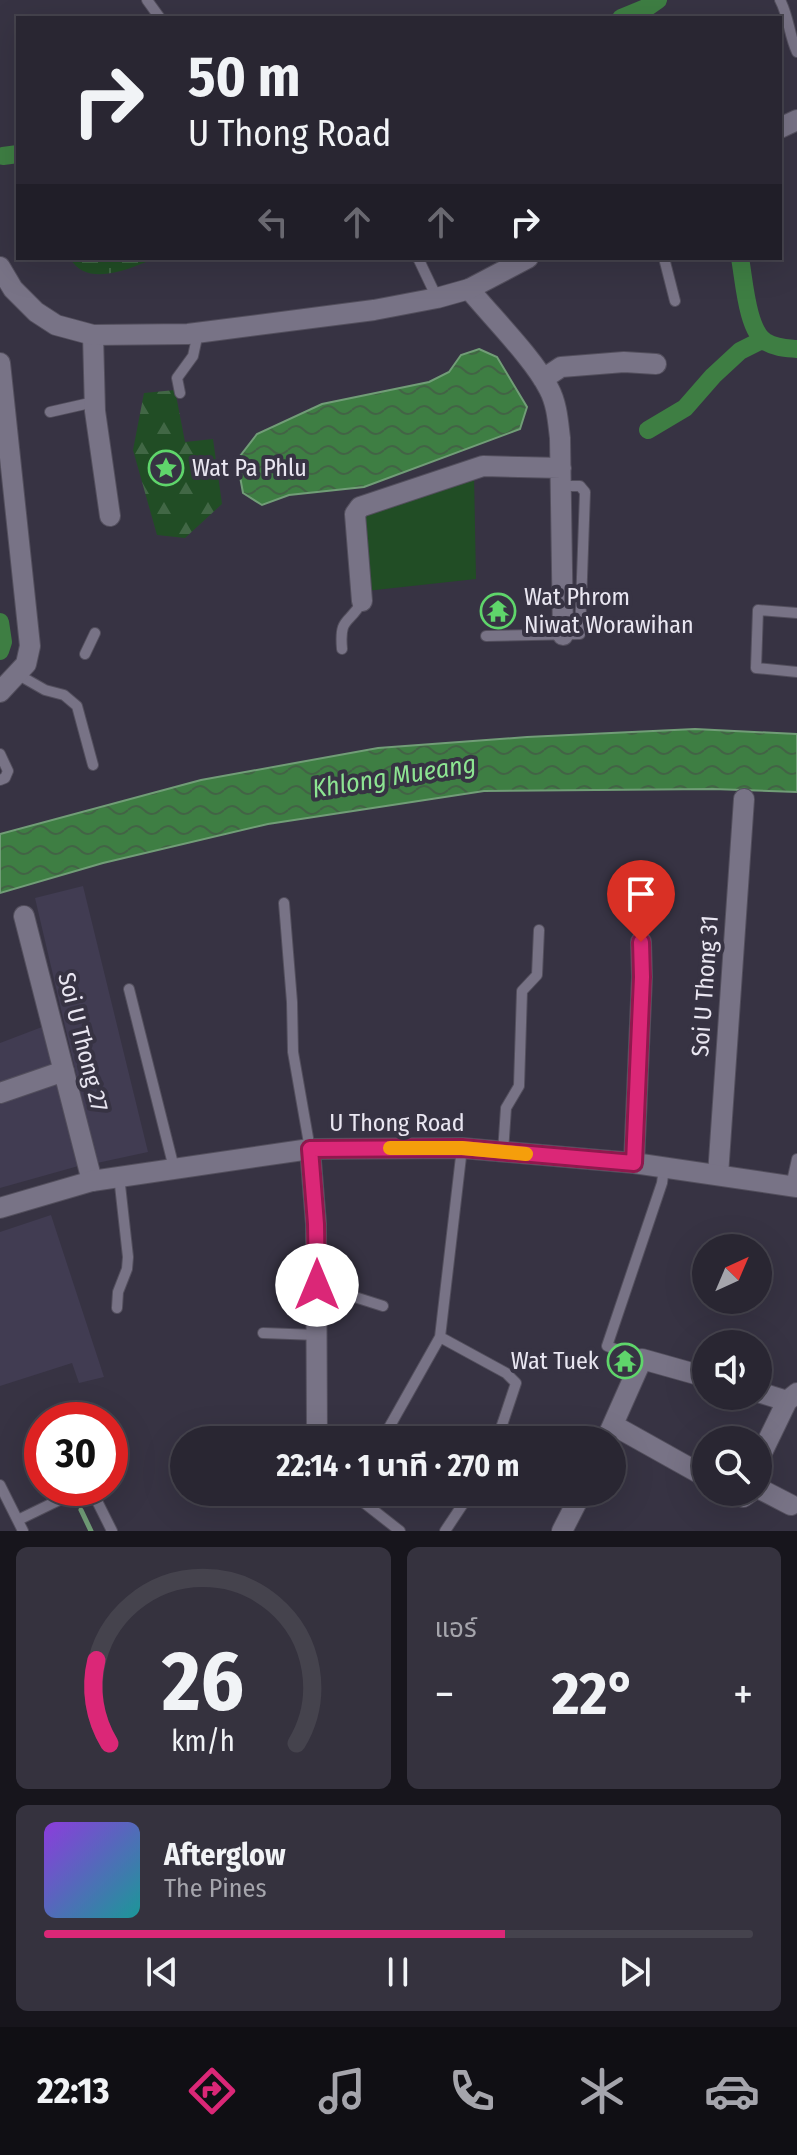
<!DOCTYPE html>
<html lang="th">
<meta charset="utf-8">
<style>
:root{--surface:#292632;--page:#35323e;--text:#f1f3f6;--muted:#a5a5ac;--line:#45434d;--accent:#db2777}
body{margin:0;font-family:"Fira Sans Condensed","Noto Sans Thai",sans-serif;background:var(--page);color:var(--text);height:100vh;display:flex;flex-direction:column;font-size:30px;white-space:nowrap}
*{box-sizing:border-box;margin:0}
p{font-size:26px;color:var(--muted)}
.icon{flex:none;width:44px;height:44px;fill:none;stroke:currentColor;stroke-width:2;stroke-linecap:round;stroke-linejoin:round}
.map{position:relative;height:1531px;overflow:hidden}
.details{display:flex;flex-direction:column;gap:16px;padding:16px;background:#17151c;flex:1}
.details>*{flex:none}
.top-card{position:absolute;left:16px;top:16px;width:766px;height:244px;border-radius:0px;box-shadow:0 8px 32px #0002,0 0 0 2px var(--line);background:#292632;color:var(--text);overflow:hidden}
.needle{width:52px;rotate:44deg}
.tools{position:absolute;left:692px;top:1234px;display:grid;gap:16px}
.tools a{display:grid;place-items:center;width:80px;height:80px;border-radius:50%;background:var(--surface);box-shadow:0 8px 32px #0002,0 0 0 2px var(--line);font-size:40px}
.speed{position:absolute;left:24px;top:1402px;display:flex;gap:16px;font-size:40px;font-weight:700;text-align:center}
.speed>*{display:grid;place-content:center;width:104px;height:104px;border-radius:50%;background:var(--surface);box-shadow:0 8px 32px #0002,0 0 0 2px var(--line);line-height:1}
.speed .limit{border:12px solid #d22;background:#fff;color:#111}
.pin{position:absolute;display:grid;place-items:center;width:68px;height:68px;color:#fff;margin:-82px -34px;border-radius:50% 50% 50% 0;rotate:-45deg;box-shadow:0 0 8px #0007}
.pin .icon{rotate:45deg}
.me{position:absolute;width:88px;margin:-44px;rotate:0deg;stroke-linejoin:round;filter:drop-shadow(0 0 6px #0008)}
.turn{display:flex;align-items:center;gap:28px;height:168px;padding:0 40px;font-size:36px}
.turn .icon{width:104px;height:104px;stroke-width:2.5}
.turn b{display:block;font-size:56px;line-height:68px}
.lanes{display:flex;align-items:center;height:76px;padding:0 40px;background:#0003;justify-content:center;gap:40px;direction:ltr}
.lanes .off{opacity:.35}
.big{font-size:60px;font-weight:700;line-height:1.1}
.details .tile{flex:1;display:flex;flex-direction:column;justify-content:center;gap:12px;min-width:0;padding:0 28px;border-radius:12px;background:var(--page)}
.details .dial{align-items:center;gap:0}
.dial svg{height:208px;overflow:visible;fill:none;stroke:var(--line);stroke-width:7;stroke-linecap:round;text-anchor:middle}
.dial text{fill:var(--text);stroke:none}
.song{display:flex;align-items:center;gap:24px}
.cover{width:96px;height:96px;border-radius:12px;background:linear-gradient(135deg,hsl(270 70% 55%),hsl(180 70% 35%))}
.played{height:8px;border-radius:4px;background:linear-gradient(90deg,var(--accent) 65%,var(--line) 65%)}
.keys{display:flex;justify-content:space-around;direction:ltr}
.heat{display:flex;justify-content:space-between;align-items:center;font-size:44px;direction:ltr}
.details .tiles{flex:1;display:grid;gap:16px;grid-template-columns:1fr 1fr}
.tile:last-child{grid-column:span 2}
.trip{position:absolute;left:170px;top:1426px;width:456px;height:80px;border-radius:40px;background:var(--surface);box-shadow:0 8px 32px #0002,0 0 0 2px var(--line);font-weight:700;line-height:80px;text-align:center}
.tab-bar{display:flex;height:128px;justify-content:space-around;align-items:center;background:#100f14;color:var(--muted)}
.tab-bar .icon{width:56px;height:56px}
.tab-bar .on{color:var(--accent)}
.tab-bar b{font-size:36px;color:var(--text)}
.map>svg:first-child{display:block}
.built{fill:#413c52}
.green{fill:#214d25}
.forest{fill:url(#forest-firs)}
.wetland{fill:url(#wetland-marsh)}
.water{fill:url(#water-waves);stroke:#719d77;stroke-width:2}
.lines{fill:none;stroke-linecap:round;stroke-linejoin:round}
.stream{stroke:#719d77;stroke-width:5}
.canal{stroke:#3e7e43;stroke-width:18}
.lane-casing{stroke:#534f5d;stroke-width:12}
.street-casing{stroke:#534f5d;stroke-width:22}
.secondary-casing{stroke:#534f5d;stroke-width:22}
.lane{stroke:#787386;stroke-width:10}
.street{stroke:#787386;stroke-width:20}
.secondary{stroke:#787386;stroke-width:20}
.route-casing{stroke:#8e194d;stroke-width:20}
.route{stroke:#db2777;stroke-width:14}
.slow{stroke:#f59e0b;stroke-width:14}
.labels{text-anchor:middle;stroke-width:8;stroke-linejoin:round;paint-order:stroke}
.poi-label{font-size:24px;fill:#e9e6f1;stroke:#373343;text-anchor:start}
.street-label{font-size:24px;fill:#e9e6f1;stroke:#373343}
.water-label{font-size:26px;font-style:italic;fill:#8de492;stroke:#373343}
</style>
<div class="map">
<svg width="797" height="1531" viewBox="0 0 797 1531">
<defs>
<pattern id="forest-firs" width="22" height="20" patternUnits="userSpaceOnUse" patternTransform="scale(2)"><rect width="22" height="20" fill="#214d25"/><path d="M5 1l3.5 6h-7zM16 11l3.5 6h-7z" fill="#416745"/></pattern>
<pattern id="wetland-marsh" width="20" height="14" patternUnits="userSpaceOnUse" patternTransform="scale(2)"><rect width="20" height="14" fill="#214d25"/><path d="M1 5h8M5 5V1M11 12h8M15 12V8" fill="none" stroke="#416745"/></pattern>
<pattern id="water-waves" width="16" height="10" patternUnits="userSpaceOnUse" patternTransform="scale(2)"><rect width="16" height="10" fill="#3e7e43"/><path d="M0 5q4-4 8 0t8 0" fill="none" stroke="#426445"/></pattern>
</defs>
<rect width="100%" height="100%" fill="#373343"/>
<path class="built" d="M83,886l65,266 -51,11 -62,-265z
M42,1027l13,38 -55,20v-42z
M57,1080l25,85 -82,23v-88z
M51,1215l53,162 -25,6 -7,-20 -72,23v-154z"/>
<path class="green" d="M474,474l2,105 -110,12 -6,-73 5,-7z"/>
<path class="forest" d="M175,390l10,52 28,-3 9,65 -37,34 -28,-3 -24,-85 11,-57z"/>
<path class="wetland" d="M70,258h86c-25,10 -69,31 -86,0z"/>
<path class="water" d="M479,349l18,8 30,50 -7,22 -156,58 -75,8 -27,10 -19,-12 -6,-33 20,-26 65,-30 107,-22 20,-10 12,-17z
M695,729l102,5v58l-84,-3 -229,2 -216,33 -165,39 -103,30v-59l201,-54 177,-32 149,-11z"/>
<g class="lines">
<path class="stream" d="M81,1510l10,21"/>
<path class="canal" d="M621,18l27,-11 10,-7
M3,156l15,-2
M740,258c4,21 7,73 26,84 10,6 20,6 31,7
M648,430l37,-22 28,-32 27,-25 22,-11
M0,622l3,20 -3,9"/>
<g class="lane-casing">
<path id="lane" d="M147,0l13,18
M780,0c9,17 9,35 17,52
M418,258l19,40
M664,258l11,43
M180,393l-3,-15 16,-22 5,-23
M50,412l44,-10
M797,613l-39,-3 -2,58 41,4
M486,636l94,-2 5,-142 -5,-6h-19
M342,649c-3,-34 8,-24 20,-48
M85,654l10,-21
M17,674l28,16 19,5 13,11 16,59
M0,754l8,17 -3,7 -5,2
M284,903l8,99 1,50 17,97
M129,989l45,179
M503,1152l3,-44 13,-22 3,-95 15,-16 2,-45
M791,1186l6,-27
M317,1285l66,21
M117,1308l1,-16 9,-23 1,-12 -9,-81
M263,1333l54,2
M440,1337l66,36 10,10 -19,57
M642,1359l-35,-13 55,-163 2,-15
M382,1440l58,-103 22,-189
M0,1485l23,46
M86,1488l6,3 20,40
M357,1492l6,10 37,29
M18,1520l66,-32
M445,1531l26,-39"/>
</g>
<g class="street-casing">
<path id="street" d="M469,289c23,28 65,70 80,100 8,15 9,33 11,49l3,197
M93,335l2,76 15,105
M0,363l30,283 -4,18 -26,28
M543,379l18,-12 63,-5 32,2
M362,601l-7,-87 5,-7 123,-41 78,2
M24,916l68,265
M0,1093l64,-22
M310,1149l6,75 1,216
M634,1163l8,-186 -1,-35
M718,1175l26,-376
M758,1392l29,9 10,-8
M613,1425l93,52
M606,1440l36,-81 64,18
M758,1461l29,-60
M758,1488l33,17
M732,1492l11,5 7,-5
M562,1531l20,-39"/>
</g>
<g class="secondary-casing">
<path id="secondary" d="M780,128l17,-8
M0,267l13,22 23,23 20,13 37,10 95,-1 186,-24 63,-12 32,-9 59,-31
M0,1208l92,-27 218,-32 152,-1 172,15 163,24"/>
</g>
<use href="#lane" class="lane"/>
<use href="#street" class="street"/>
<use href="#secondary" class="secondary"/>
</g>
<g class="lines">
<g class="route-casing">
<path id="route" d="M317,1285l-1,-61 -6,-75 152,-1 172,15 8,-186 -1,-35"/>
</g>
<use href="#route" class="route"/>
<path class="slow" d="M390,1148h72l64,6"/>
</g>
<defs>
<g id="sight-ring" transform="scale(1.8)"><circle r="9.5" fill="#373343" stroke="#5fd56b" stroke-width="1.5"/><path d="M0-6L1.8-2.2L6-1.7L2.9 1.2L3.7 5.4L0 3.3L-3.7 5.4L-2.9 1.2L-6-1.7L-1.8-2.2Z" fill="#5fd56b"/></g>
<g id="temple-ring" transform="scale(1.8)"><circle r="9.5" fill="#373343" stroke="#5fd56b" stroke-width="1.5"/><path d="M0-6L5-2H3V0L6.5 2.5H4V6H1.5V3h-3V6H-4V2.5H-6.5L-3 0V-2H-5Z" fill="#5fd56b"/></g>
</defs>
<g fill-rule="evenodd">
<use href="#sight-ring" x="166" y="468"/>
<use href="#temple-ring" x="498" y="611"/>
<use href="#temple-ring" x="625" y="1361"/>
</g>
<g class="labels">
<g class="poi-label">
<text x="192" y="476">Wat Pa Phlu</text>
<text x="524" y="605">Wat Phrom<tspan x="524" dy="28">Niwat Worawihan</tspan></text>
<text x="599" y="1369" text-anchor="end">Wat Tuek</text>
</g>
<g class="street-label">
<text transform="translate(705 986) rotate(-86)" y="8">Soi U Thong 31</text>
<text transform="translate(83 1042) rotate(76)" y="8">Soi U Thong 27</text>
<text x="397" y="1131">U Thong Road</text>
</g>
<g class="water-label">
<text transform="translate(394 776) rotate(-9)" y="9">Khlong Mueang</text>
</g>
</g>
</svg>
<div class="tools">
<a><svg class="needle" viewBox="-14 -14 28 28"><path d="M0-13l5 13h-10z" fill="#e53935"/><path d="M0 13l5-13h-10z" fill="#a5a5ac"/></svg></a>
<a><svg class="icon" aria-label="sound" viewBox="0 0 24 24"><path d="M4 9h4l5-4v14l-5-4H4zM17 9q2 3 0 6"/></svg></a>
<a><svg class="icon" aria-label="search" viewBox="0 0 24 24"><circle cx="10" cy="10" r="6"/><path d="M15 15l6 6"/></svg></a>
</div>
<div class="speed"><div class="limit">30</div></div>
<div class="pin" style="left:641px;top:942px;background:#d93025"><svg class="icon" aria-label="arrive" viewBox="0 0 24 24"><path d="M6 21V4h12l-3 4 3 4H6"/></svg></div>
<svg class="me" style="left:317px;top:1285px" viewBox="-20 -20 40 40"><circle r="19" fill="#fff"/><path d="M0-13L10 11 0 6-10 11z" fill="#db2777"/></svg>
<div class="trip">22:14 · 1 นาที · 270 m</div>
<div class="top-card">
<div class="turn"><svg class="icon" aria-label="right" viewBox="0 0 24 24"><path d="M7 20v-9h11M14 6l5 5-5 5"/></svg><div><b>50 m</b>U Thong Road</div></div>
<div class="lanes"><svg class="icon off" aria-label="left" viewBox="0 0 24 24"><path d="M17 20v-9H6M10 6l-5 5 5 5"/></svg><svg class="icon off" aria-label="ahead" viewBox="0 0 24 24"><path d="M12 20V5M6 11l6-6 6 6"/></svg><svg class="icon off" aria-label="ahead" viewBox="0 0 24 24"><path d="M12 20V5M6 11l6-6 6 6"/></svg><svg class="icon" aria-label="right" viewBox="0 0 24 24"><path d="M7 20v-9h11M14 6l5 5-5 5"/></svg></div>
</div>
</div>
<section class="details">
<div class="tiles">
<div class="tile dial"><svg viewBox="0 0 100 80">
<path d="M14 69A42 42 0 1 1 86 69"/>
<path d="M14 69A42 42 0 0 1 9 37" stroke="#db2777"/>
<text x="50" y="56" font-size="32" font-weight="700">26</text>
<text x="50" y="72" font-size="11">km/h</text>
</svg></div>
<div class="tile"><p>แอร์</p>
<div class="heat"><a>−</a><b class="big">22°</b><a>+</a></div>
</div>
<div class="tile">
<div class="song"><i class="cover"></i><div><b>Afterglow</b><p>The Pines</p></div></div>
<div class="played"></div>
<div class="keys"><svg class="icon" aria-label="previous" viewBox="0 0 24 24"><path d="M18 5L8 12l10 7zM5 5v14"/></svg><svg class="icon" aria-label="pause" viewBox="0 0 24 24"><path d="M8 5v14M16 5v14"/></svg><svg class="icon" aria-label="next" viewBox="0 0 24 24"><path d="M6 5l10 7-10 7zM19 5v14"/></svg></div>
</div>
</div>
</section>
<nav class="tab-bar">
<b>22:13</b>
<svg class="icon on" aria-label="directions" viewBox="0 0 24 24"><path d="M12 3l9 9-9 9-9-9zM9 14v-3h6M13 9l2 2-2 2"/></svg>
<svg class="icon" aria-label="music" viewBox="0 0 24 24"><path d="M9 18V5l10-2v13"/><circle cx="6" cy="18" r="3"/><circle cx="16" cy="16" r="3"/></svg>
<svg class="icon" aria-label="phone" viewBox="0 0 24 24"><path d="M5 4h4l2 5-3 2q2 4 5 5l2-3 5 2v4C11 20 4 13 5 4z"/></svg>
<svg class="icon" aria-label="climate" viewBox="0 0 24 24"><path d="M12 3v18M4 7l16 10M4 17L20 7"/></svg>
<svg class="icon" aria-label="car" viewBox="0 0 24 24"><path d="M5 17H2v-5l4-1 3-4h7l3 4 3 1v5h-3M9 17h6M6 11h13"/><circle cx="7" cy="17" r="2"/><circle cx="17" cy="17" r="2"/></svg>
</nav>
